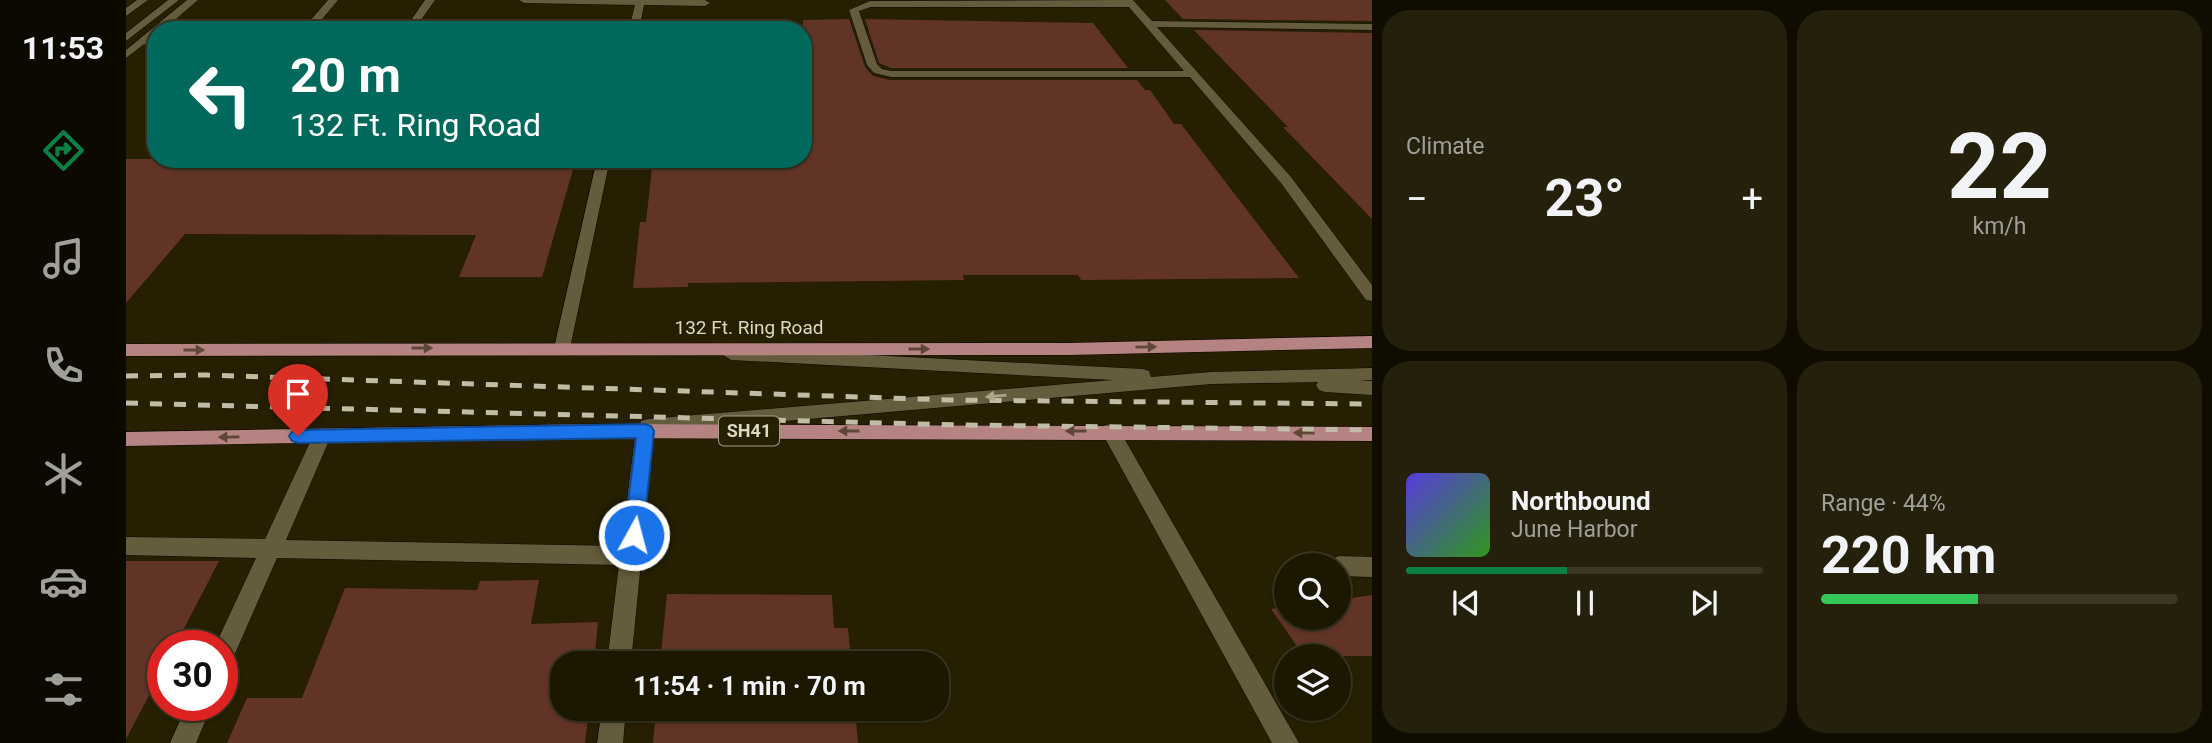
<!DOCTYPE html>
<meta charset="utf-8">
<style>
:root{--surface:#1c1701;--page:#25200b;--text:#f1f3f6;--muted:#a09f99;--line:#3a3623;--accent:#0b8043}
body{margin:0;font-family:Roboto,sans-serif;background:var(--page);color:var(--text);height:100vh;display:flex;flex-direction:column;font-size:26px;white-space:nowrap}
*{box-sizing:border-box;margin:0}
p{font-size:23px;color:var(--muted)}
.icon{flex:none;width:38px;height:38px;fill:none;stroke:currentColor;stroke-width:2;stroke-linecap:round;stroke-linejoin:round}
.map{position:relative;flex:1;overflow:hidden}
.sheet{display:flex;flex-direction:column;gap:10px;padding:10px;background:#0f0d01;width:840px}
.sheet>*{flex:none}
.top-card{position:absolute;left:21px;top:21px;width:665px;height:147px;border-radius:28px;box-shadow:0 2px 5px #0004,0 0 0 2px var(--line);background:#00695c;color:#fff;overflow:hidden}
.fabs{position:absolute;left:1148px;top:553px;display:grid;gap:14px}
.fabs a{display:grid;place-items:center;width:77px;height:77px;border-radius:50%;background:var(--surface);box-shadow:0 2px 5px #0004,0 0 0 2px var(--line);font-size:35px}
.speed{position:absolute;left:21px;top:630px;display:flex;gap:14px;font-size:35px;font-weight:700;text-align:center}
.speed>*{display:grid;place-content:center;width:91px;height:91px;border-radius:50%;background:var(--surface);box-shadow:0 2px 5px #0004,0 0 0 2px var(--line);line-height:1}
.speed .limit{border:10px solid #d22;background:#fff;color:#111}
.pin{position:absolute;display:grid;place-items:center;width:60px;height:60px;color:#fff;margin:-72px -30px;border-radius:50% 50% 50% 0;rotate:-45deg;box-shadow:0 0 7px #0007}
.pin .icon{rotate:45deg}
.me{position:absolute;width:77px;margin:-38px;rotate:7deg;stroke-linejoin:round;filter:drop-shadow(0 0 5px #0008)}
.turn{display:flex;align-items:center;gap:24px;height:147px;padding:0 28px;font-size:32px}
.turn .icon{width:91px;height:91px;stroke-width:2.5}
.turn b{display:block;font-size:49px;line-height:60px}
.big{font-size:52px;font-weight:700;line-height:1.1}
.sheet .widget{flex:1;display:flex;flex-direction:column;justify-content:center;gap:10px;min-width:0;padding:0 24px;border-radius:28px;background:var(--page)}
.sheet .dial{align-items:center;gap:0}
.dial b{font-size:91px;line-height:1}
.song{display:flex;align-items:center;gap:21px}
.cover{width:84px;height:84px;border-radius:10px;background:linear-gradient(135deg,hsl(250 70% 55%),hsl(110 70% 35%))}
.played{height:7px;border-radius:4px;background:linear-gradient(90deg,var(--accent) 45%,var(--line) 45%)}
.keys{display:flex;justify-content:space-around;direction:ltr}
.heat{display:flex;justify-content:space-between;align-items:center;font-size:38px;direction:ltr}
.charge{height:10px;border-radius:5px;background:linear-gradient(90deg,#34c759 44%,var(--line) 0)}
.sheet .tiles{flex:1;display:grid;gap:10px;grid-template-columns:repeat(2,1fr)}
.trip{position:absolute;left:424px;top:651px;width:399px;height:70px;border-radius:28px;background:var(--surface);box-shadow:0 2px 5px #0004,0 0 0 2px var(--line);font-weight:700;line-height:70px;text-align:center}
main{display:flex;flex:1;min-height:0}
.tab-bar{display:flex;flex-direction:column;width:126px;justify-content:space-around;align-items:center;background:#0b0900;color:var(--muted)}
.tab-bar .icon{width:49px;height:49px}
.tab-bar .selected{color:var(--accent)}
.tab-bar b{font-size:32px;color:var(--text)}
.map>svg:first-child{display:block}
.building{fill:#623428}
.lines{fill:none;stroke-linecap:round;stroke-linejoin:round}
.service-casing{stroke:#0e0900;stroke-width:1}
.minor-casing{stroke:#0e0900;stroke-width:1}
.secondary-casing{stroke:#0e0900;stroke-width:1}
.primary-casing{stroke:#0e0900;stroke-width:1}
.service{fill:#645c3c;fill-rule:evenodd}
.minor{fill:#645c3c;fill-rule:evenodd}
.secondary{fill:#645c3c;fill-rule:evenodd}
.primary{fill:#b58482;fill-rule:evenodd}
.rail{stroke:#c0bca8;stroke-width:5;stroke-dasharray:12 12;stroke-linecap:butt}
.oneway{fill:#5f4735}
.oneway2{fill:#aca68f}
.route{fill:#1a73e8;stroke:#114b97;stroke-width:2}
.labels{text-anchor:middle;stroke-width:7;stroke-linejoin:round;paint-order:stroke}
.shield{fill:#261f01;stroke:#a5a08b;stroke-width:2}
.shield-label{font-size:18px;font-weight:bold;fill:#dcd8c6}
.street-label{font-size:19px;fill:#dcd8c6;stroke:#261f01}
</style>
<main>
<nav class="tab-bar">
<b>11:53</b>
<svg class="icon selected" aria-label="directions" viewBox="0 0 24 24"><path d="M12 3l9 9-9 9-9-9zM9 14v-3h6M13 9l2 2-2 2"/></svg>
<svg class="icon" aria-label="music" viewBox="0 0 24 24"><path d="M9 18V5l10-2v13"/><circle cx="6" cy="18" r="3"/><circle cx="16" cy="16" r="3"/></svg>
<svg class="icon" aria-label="phone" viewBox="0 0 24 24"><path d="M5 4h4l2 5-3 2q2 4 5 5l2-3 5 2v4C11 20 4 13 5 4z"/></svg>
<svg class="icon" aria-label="climate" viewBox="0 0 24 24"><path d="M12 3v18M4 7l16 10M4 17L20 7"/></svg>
<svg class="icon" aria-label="car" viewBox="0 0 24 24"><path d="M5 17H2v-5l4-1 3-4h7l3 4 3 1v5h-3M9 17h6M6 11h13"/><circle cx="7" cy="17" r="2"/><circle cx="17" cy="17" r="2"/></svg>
<svg class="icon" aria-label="filters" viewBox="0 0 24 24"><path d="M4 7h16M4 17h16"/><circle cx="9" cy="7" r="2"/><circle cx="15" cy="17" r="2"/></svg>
</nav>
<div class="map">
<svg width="1246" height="743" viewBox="0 0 1246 743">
<rect width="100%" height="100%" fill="#261f01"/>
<path class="building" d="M1039,0h207v21l-189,-2z
M723,19l16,48 8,9 17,4h247l8,10h5l24,34h7l118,154 -218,2 -3,-5h-115l1,5 -276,3v4l-55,1 7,-66h6l7,-63h150v-139z
M739,19l228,4 35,45h-237l-12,-5z
M1068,30l178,3v186l-89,-92h5z
M0,159h450l-34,118h-83l17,-42 -291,-1 -59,69z
M0,561h93l-44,85h-12v23l-37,70z
M413,580l-8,44 67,-2 -4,41h-32v46h27l-4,34h-358l20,-45h55l43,-110 132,2 3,-9z
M541,594l165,1 2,33h14l3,35h-191z
M1246,595v61h-68l-33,-47 15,-3v12h53v-18z
M530,709h199l3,34h-205z"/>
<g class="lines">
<g class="service-casing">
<path id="service" d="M11,0h11l-22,16v-8z
M42,0h11l-53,41v-8z
M605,348l412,21 6,2 2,6 60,-5 161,-4v12l-13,1h13v14l-47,-3 -6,-2 -3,-5 2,-3 -107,2 -563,49 -7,-2 -2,-5 2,-5 7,-2 465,-39 -382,-20 -9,-6z"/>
</g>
<g class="minor-casing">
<path id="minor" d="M202,0h10l-25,30h-11z
M299,0h10l-21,30h-10z
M393,0h186l5,3 -5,3 -61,-1 -5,25h-167l5,-3 153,-2 5,-20 -111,-2z
M997,0h10l19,21 220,3v6l-215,-3 134,150 81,108v16l-6,-1 -85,-117 -91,-106h-299l-17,-4 -7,-8 -18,-55 21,-9zM745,7h258l55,64h-293l-9,-2 -5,-5 -18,-53z
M15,39h15v6l-19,-1 -1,-2z
M471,159h13l-40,189 -8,6 -8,-6z
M519,424l7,2 2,5 -23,232h-24l12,-98 -342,-7 -47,107 -8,3v-22h-7l41,-88 -130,-3v-18l139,2 48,-103 2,-5 7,-2 7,2 2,5 -45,104 335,6 15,-115 2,-5z
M984,424l7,2 182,317h-27l-171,-312 2,-5z
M1213,556l33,1v20l-33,-1v-11h-11l3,-6z
M61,705h25l-16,38h-26z
M476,709h24l-3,34h-26z"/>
</g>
<g class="secondary-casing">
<path id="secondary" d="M61,0h11l-35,30h-7v5l-30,23v-8z"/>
</g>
<g class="primary-casing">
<path id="primary" d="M1246,336v12l-303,7 -943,1v-12l943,-1z
M466,424l780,3v14l-780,-3 -466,8v-14z"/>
</g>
<use href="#service" class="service"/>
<use href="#minor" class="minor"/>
<use href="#secondary" class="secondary"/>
<use href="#primary" class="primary"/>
<path class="rail" d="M0,376l80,-1 743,25 423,4
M0,403l833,22 413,5"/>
</g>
<defs><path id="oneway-solid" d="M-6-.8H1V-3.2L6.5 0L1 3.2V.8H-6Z" transform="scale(1.75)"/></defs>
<g class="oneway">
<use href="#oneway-solid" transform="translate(1020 347) rotate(-1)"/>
<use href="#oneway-solid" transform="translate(296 348)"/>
<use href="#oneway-solid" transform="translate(793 349)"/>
<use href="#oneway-solid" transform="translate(68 350)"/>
<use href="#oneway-solid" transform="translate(723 431) rotate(180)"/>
<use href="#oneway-solid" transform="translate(950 431) rotate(180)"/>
<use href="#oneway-solid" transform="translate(1178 433) rotate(-179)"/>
<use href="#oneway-solid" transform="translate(103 437) rotate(179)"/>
</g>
<use class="oneway2" href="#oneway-solid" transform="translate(870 396) rotate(175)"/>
<path class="route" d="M519,424l6,2 3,5 -11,104 -2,6 -7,2 -7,-2 -3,-6 12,-97 -338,5 -6,-2 -3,-5 3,-4 6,-2z"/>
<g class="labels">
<rect class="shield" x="593" y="416.5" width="60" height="29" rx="5"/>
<g class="shield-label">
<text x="623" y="437">SH41</text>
</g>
<g class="street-label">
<text x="623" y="334">132 Ft. Ring Road</text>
</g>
</g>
</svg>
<div class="fabs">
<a><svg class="icon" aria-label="search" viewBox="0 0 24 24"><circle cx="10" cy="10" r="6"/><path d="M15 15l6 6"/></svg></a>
<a><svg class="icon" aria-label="layers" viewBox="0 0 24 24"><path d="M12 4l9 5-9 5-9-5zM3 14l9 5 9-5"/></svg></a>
</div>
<div class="speed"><div class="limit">30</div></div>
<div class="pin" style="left:172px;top:436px;background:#d93025"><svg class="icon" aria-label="arrive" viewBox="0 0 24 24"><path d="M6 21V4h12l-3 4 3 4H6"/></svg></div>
<svg class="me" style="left:508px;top:535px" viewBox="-20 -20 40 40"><circle r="17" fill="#1a73e8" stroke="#fff" stroke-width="3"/><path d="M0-11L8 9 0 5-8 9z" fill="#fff"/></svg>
<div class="trip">11:54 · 1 min · 70 m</div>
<div class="top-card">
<div class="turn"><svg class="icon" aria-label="left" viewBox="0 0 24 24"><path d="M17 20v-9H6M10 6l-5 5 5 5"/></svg><div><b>20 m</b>132 Ft. Ring Road</div></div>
</div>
</div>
<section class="sheet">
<div class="tiles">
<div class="widget"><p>Climate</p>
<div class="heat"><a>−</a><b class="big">23°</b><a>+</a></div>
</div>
<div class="widget dial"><b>22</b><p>km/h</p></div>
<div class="widget">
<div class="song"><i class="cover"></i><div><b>Northbound</b><p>June Harbor</p></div></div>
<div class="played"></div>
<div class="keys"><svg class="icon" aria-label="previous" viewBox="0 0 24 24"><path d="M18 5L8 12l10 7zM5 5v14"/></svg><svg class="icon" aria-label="pause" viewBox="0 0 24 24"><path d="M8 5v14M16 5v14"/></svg><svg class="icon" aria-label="next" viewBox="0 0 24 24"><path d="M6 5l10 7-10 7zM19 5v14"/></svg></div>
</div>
<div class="widget"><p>Range · 44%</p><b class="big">220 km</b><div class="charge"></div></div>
</div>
</section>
</main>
